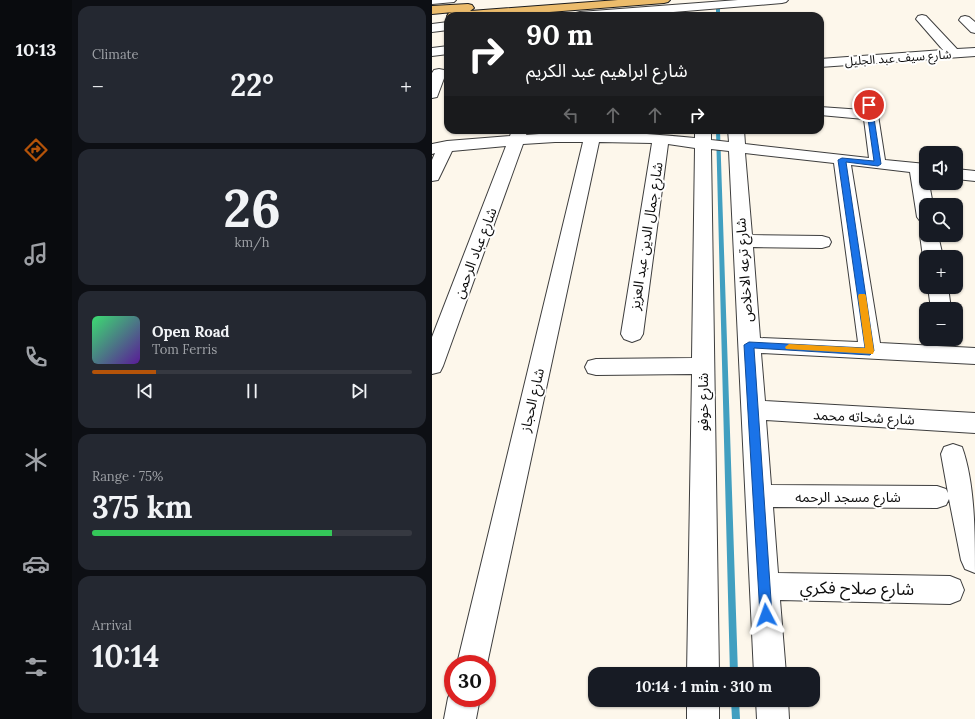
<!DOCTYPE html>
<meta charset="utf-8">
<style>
:root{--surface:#171b24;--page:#242831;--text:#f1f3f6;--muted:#9ea1a6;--line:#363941;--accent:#b45309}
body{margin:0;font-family:Lora,"Noto Sans Arabic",serif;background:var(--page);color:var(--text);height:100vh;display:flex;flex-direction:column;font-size:15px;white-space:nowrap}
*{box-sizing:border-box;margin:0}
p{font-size:13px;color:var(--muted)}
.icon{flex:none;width:22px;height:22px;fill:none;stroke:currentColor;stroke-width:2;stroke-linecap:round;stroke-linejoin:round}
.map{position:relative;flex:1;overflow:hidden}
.side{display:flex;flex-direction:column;gap:6px;padding:6px;background:#0d0f14;width:360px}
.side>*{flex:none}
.top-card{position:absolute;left:12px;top:12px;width:380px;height:122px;border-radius:12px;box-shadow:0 1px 3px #0004;background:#202124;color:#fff;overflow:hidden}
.fabs{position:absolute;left:487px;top:146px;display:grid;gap:8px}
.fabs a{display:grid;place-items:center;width:44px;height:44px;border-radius:8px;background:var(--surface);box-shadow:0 1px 3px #0004;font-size:20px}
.speed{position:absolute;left:12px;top:655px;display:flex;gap:8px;font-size:20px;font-weight:700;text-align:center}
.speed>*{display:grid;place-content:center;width:52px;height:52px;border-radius:50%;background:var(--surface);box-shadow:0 1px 3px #0004;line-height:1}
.speed .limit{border:6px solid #d22;background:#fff;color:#111}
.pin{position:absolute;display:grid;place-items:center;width:34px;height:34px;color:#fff;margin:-17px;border:2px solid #fff;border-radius:50%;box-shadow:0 1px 4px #0007}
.me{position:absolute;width:44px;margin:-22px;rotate:356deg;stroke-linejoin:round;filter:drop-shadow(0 0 3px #0008)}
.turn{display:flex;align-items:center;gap:14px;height:84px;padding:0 16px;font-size:18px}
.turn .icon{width:52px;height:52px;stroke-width:2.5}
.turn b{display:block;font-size:28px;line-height:34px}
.lanes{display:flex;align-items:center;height:38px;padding:0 16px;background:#0003;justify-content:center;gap:20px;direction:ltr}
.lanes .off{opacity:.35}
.big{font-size:30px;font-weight:700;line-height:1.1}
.side .card{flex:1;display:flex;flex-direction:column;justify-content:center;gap:6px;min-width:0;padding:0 14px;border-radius:12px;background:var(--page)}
.side .dial{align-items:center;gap:0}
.dial b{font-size:52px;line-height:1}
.song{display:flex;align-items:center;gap:12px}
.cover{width:48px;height:48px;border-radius:6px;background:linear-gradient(135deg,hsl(140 70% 55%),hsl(270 70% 35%))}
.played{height:4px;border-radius:2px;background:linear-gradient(90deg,var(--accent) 20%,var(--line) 20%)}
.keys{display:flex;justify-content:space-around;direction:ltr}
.heat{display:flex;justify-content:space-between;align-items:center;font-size:22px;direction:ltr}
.charge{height:6px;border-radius:3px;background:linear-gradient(90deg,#34c759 75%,var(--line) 0)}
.trip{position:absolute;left:156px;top:667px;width:232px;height:40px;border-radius:12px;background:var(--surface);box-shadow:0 1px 3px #0004;font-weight:700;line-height:40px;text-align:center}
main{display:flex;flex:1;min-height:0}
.tab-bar{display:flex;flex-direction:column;width:72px;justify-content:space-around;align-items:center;background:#090b0e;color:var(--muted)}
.tab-bar .icon{width:28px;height:28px}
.tab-bar .active{color:var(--accent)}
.tab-bar b{font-size:18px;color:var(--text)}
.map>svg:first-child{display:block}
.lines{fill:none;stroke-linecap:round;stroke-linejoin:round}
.stream{fill:#419fc0;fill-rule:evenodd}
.minor-casing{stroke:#3e3e3e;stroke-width:2}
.major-casing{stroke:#1c1c1c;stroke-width:2}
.minor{fill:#fff;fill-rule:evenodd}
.major{fill:#ecbc6c;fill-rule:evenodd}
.route{fill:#1a73e8;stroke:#114b97}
.slow{fill:#f59e0b}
.labels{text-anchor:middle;stroke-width:4;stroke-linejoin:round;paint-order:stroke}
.far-street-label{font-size:12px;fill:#0b0b0b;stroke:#fff}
.street-label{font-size:14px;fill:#0b0b0b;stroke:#fff}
.near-street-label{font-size:17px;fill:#0b0b0b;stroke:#fff}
</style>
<main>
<nav class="tab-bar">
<b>10:13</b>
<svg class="icon active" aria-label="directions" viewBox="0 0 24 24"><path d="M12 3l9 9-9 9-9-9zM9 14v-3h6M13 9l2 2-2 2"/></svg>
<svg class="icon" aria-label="music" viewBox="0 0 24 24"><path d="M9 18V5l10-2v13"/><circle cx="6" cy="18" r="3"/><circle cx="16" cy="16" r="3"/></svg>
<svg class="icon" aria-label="phone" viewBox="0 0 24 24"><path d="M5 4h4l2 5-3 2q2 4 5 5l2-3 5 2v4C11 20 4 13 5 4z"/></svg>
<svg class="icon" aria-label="climate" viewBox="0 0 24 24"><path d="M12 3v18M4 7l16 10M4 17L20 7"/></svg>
<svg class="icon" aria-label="car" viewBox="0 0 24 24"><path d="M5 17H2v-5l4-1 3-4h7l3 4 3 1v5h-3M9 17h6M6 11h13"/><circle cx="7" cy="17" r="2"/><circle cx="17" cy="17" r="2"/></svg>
<svg class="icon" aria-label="filters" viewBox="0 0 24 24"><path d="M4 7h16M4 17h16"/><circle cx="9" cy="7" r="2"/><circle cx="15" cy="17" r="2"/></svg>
</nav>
<section class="side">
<div class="card"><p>Climate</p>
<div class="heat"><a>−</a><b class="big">22°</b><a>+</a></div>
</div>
<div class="card dial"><b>26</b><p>km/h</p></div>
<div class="card">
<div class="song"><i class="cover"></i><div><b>Open Road</b><p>Tom Ferris</p></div></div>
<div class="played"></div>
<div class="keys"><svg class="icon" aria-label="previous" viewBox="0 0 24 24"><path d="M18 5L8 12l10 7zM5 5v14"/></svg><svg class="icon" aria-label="pause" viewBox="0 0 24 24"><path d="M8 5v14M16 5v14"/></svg><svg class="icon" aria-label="next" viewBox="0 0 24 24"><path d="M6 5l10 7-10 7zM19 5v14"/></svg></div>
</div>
<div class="card"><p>Range · 75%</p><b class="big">375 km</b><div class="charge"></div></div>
<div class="card"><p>Arrival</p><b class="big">10:14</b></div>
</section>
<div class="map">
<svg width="543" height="719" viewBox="0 0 543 719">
<rect width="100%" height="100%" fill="#fdf7eb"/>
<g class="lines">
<path class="stream" d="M286,8l2,1v7h-4v-7z
M284,130h4l18,544h-8z
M299,700h8l1,19h-8z"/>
<g class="minor-casing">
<path id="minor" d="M0,0h24l-2,2 -22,2z
M306,0h50l-2,2 -4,1 -157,13h-51l2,-3 4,-1z
M490,15l4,1 31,33 18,-1v8l-155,11v-8l123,-9 -27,-31 2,-3z
M533,16l4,1 6,5v11l-4,-1 -12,-12 2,-3z
M16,22v8l-16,2v-8z
M16,46v8l-16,2v-8z
M7,69l5,1 2,3 -9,24 -5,1v-25l2,-3z
M436,92l5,1 2,3 10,64 41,4v19h3l4,22h-7v17l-6,-1 -3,-4 -7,-45 -59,-7 29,178 95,5v16l-214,-11 4,48 210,12v20l-209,-13 5,65 166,1 9,3 2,4 -7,-39 3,-7 9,-3 9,3c13,36 13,87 13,126l-10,-4 -4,-9 -12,-61 -3,6 -9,3 -164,-1 5,66 172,3 10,4 4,10 -4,10 -10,4 -170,-4 6,74h-32l-25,-523 -18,-2 8,525h-32l5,-300 -96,1 -8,-2 -3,-6 3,-6 8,-2 96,-1 3,-210 -27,-4 -25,190 -3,5 -8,3 -8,-3 -3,-5 31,-191 -53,-1 -112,522h-30l126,-522h-28l-32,2 -80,222 -3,6 -8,2v-37l74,-191 -54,5 -12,25 -2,4 -6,1v-21l3,-7 -3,1v-10l15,-3 63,-5 2,-6h16l-2,5c56,-5 113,-3 169,3v-8h16v10l18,2 -1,-12h16l1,14 124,14 -5,-39 -44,-4v-8l43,3 -2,-14 2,-3zM313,153l89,10 24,179 -98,-4 -7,-91 69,1 7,-2 2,-4 -2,-4 -7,-2 -70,-1z
M524,169l19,2v10l-19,-2z
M494,230v5h12l5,22h-17v4l-3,-4 -3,-22 2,-4z
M496,287h20l3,22h-20z
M21,687v11h27l-4,21h-32l4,-21z
M255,700h32v19h-32z
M324,700h32l1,19h-32z"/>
</g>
<g class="major-casing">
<path id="major" d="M186,0h52l-2,2 -4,1 -164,13h-52v2l-1,-2 2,-3 4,-1 -21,2v-8l36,-2 4,1 2,3 -4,3z"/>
</g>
<use href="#minor" class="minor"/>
<use href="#major" class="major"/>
</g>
<path class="route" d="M437,103l3,2 9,59 -3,2 -32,-4 28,189 -4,4 -116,-7 18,267 -1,4 -5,2 -4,-2 -2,-4 -16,-270 5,-3 116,6 -27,-188 4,-2 32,3 -8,-56z"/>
<path class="slow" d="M427,294h6l1,2 8,55 -1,3 -87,-5 -1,-2 4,-3 76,4 -7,-52z"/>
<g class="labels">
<g class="far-street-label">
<text transform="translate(466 58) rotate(-4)" y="4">شارع سيف عبد الجليل</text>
</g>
<g class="street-label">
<text transform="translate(214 236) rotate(-81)" y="5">شارع جمال الدين عبد العزيز</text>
<text transform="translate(43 253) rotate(-69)" y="5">شارع عباد الرحمن</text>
<text transform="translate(312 270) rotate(-94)" y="5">شارع ترعه الاخلاص</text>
<text transform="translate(100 400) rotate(-77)" y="5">شارع الحجاز</text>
<text transform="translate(271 402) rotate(-90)" y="5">شارع خوفو</text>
<text transform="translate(432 417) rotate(3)" y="5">شارع شحاته محمد</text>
<text x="416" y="502">شارع مسجد الرحمه</text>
</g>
<g class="near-street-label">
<text transform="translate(425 588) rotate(1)" y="6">شارع صلاح فكري</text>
</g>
</g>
</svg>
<div class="fabs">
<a><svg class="icon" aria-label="sound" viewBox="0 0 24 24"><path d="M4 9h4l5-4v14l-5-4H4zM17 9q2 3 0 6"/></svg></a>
<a><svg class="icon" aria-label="search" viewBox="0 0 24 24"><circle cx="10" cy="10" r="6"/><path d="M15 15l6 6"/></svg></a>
<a>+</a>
<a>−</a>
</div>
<div class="speed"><div class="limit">30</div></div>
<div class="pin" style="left:437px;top:105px;background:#d93025"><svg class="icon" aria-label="arrive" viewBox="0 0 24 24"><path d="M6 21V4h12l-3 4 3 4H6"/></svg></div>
<svg class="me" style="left:334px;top:615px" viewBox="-20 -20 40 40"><path d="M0-17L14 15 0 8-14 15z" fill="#1a73e8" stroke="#fff" stroke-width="4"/></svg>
<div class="trip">10:14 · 1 min · 310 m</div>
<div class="top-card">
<div class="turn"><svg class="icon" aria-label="right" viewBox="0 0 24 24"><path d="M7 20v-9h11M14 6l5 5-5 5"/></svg><div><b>90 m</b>شارع ابراهيم عبد الكريم</div></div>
<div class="lanes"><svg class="icon off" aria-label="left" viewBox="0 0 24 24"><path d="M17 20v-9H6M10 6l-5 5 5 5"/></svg><svg class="icon off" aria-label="ahead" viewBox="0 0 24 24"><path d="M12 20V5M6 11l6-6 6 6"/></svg><svg class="icon off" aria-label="ahead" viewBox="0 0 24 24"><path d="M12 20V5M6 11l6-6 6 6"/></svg><svg class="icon" aria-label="right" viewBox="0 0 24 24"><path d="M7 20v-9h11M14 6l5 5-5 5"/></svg></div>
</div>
</div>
</main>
